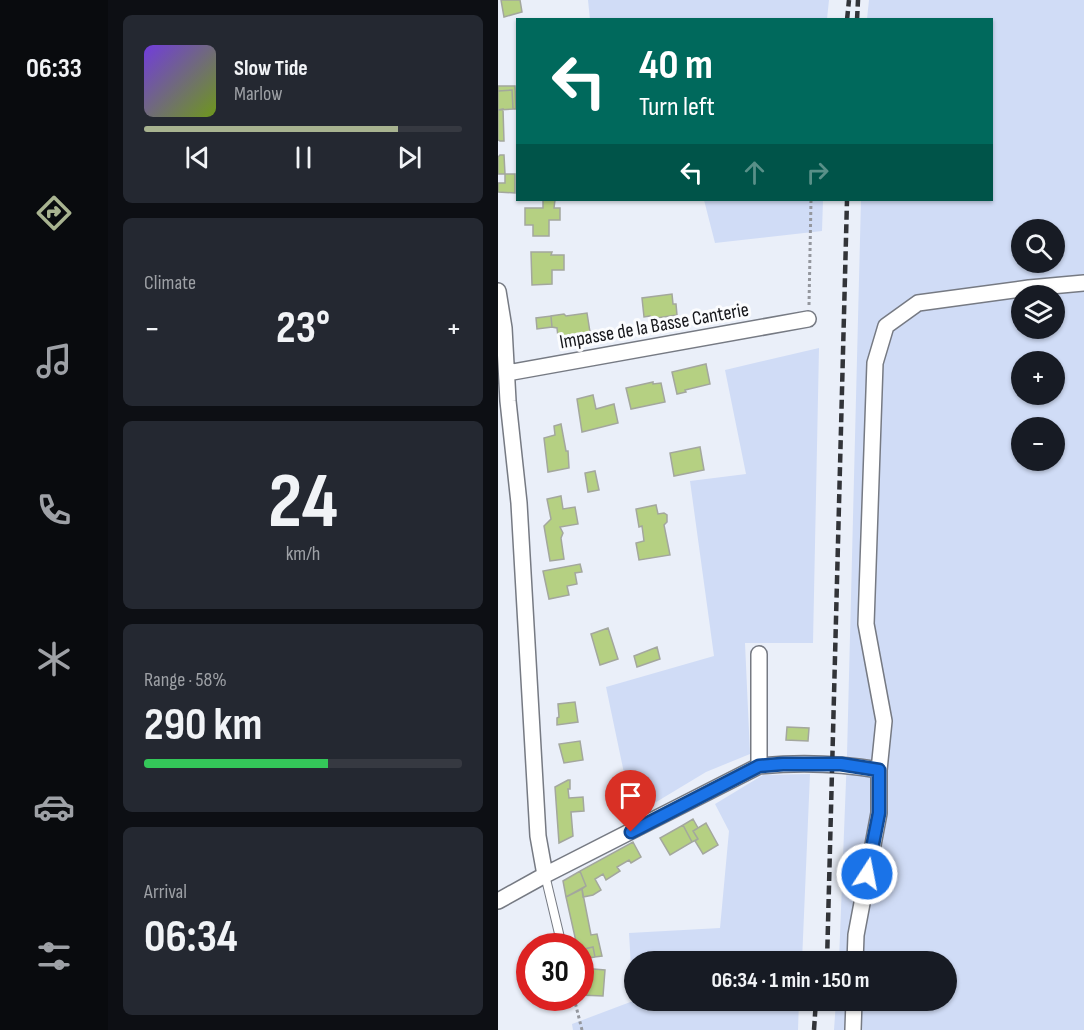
<!DOCTYPE html>
<meta charset="utf-8">
<style>
:root{--surface:#171b24;--page:#242831;--text:#f1f3f6;--muted:#9ea1a6;--line:#363941;--accent:#a8b390}
body{margin:0;font-family:"Sofia Sans Condensed",sans-serif;background:var(--page);color:var(--text);height:100vh;display:flex;flex-direction:column;font-size:22px;white-space:nowrap}
*{box-sizing:border-box;margin:0}
p{font-size:20px;color:var(--muted)}
.icon{flex:none;width:33px;height:33px;fill:none;stroke:currentColor;stroke-width:2;stroke-linecap:round;stroke-linejoin:round}
.map{position:relative;flex:1;overflow:hidden}
.drawer{display:flex;flex-direction:column;gap:15px;padding:15px;background:#0d0f14;width:390px}
.drawer>*{flex:none}
.banner{position:absolute;left:18px;top:18px;width:477px;height:183px;border-radius:0px;box-shadow:0 2px 4px #0004;background:#00695c;color:#fff;overflow:hidden}
.fabs{position:absolute;left:513px;top:219px;display:grid;gap:12px}
.fabs a{display:grid;place-items:center;width:54px;height:54px;border-radius:50%;background:var(--surface);box-shadow:0 2px 4px #0004;font-size:30px}
.speed{position:absolute;left:18px;top:933px;display:flex;gap:12px;font-size:30px;font-weight:700;text-align:center}
.speed>*{display:grid;place-content:center;width:78px;height:78px;border-radius:50%;background:var(--surface);box-shadow:0 2px 4px #0004;line-height:1}
.speed .limit{border:9px solid #d22;background:#fff;color:#111}
.pin{position:absolute;display:grid;place-items:center;width:51px;height:51px;color:#fff;margin:-62px -26px;border-radius:50% 50% 50% 0;rotate:-45deg;box-shadow:0 0 6px #0007}
.pin .icon{rotate:45deg}
.me{position:absolute;width:66px;margin:-33px;rotate:11deg;stroke-linejoin:round;filter:drop-shadow(0 0 4px #0008)}
.turn{display:flex;align-items:center;gap:21px;height:126px;padding:0 24px;font-size:27px}
.turn .icon{width:78px;height:78px;stroke-width:2.5}
.turn b{display:block;font-size:42px;line-height:51px}
.lanes{display:flex;align-items:center;height:57px;padding:0 24px;background:#0003;justify-content:center;gap:30px;direction:ltr}
.lanes .off{opacity:.35}
.big{font-size:45px;font-weight:700;line-height:1.1}
.drawer .tile{flex:1;display:flex;flex-direction:column;justify-content:center;gap:9px;min-width:0;padding:0 21px;border-radius:9px;background:var(--page)}
.drawer .dial{align-items:center;gap:0}
.dial b{font-size:78px;line-height:1}
.song{display:flex;align-items:center;gap:18px}
.cover{width:72px;height:72px;border-radius:9px;background:linear-gradient(135deg,hsl(260 70% 55%),hsl(80 70% 35%))}
.played{height:6px;border-radius:3px;background:linear-gradient(90deg,var(--accent) 80%,var(--line) 80%)}
.keys{display:flex;justify-content:space-around;direction:ltr}
.heat{display:flex;justify-content:space-between;align-items:center;font-size:33px;direction:ltr}
.charge{height:9px;border-radius:4px;background:linear-gradient(90deg,#34c759 58%,var(--line) 0)}
.trip{position:absolute;left:126px;top:951px;width:333px;height:60px;border-radius:30px;background:var(--surface);box-shadow:0 2px 4px #0004;font-weight:700;line-height:60px;text-align:center}
main{display:flex;flex:1;min-height:0}
.dock{display:flex;flex-direction:column;width:108px;justify-content:space-around;align-items:center;background:#090b0e;color:var(--muted)}
.dock .icon{width:42px;height:42px}
.dock .selected{color:var(--accent)}
.dock b{font-size:27px;color:var(--text)}
.map>svg:first-child{display:block}
.green{fill:#d0dcf6;fill-rule:evenodd}
.building{fill:#b5d082;stroke:#a3a79d;stroke-width:1.5}
.lines{fill:none;stroke-linecap:round;stroke-linejoin:round}
.lane-casing{stroke:#767a83;stroke-width:10}
.street-casing{stroke:#767a83;stroke-width:18}
.path{stroke:#94979e;stroke-width:3;stroke-dasharray:3 3;stroke-linecap:butt}
.lane{stroke:#fff;stroke-width:8}
.street{stroke:#fff;stroke-width:15}
.rail{stroke:#323439;stroke-width:4.5;stroke-dasharray:9 4.5;stroke-linecap:butt}
.route-casing{stroke:#114b97;stroke-width:15}
.route{stroke:#1a73e8;stroke-width:10}
.labels{text-anchor:middle;stroke-width:6;stroke-linejoin:round;paint-order:stroke}
.street-label{font-size:20px;fill:#16171b;stroke:#fbfcfe}
</style>
<main>
<nav class="dock">
<b>06:33</b>
<svg class="icon selected" aria-label="directions" viewBox="0 0 24 24"><path d="M12 3l9 9-9 9-9-9zM9 14v-3h6M13 9l2 2-2 2"/></svg>
<svg class="icon" aria-label="music" viewBox="0 0 24 24"><path d="M9 18V5l10-2v13"/><circle cx="6" cy="18" r="3"/><circle cx="16" cy="16" r="3"/></svg>
<svg class="icon" aria-label="phone" viewBox="0 0 24 24"><path d="M5 4h4l2 5-3 2q2 4 5 5l2-3 5 2v4C11 20 4 13 5 4z"/></svg>
<svg class="icon" aria-label="climate" viewBox="0 0 24 24"><path d="M12 3v18M4 7l16 10M4 17L20 7"/></svg>
<svg class="icon" aria-label="car" viewBox="0 0 24 24"><path d="M5 17H2v-5l4-1 3-4h7l3 4 3 1v5h-3M9 17h6M6 11h13"/><circle cx="7" cy="17" r="2"/><circle cx="17" cy="17" r="2"/></svg>
<svg class="icon" aria-label="filters" viewBox="0 0 24 24"><path d="M4 7h16M4 17h16"/><circle cx="9" cy="7" r="2"/><circle cx="15" cy="17" r="2"/></svg>
</nav>
<section class="drawer">
<div class="tile">
<div class="song"><i class="cover"></i><div><b>Slow Tide</b><p>Marlow</p></div></div>
<div class="played"></div>
<div class="keys"><svg class="icon" aria-label="previous" viewBox="0 0 24 24"><path d="M18 5L8 12l10 7zM5 5v14"/></svg><svg class="icon" aria-label="pause" viewBox="0 0 24 24"><path d="M8 5v14M16 5v14"/></svg><svg class="icon" aria-label="next" viewBox="0 0 24 24"><path d="M6 5l10 7-10 7zM19 5v14"/></svg></div>
</div>
<div class="tile"><p>Climate</p>
<div class="heat"><a>−</a><b class="big">23°</b><a>+</a></div>
</div>
<div class="tile dial"><b>24</b><p>km/h</p></div>
<div class="tile"><p>Range · 58%</p><b class="big">290 km</b><div class="charge"></div></div>
<div class="tile"><p>Arrival</p><b class="big">06:34</b></div>
</section>
<div class="map">
<svg width="586" height="1030" viewBox="0 0 586 1030">
<rect width="100%" height="100%" fill="#eaeff9"/>
<path class="green" d="M90,0h241l-2,19 -237,1z
M371,0h215v1030h-250l2,-29 110,-1v-38l-107,-1 8,-206 14,-555h131v-180l-125,-1zM524,230h32v32h-32zM524,296h32v32h-32zM524,362h32v32h-32zM524,428h32v32h-32z
M206,200h119l-1,31 -107,12z
M321,348l-6,295h-68l5,111 -44,18 -73,44 -27,-129 108,-31 -24,-175 56,-7 -21,-104z
M312,774l-8,187 -168,1v38l165,1 -1,29h-225l-1,-6 61,-23 -4,-68 91,-5 9,-97 -14,-27 48,-29z"/>
<path class="building" d="M3,0h19l2,12 -18,5z
M0,86h17l1,23h-3l-1,-19 -14,1z
M14,90l1,19 -15,1v-19z
M5,109l1,32h-4l-2,-1v-30z
M2,155h4l1,19h-7v-17z
M7,174h10v19l-17,-1v-9h7z
M45,200h12l-1,8h6v12h-11v16h-16v-11h-8v-17h18z
M33,252h21l-1,3h13v15h-12v14l-20,1z
M174,294l1,10h3l1,11 -27,4v-3l-6,1 -2,-19z
M89,313l3,19 -32,5 -1,-9 -5,-1 -1,-11 13,-2 2,2z
M53,316l1,11 -15,2 -1,-11z
M208,364l4,20 -25,6 1,2 -9,2 -5,-22z
M155,382v2l8,-1 4,19 -34,7 -5,-21z
M95,395l3,14 18,-5 4,19 -36,9 -5,-33z
M63,424l5,27h2l1,17 -21,4 -4,-34 11,-3 -1,-9z
M202,447l4,23 -30,6 -4,-23z
M97,471l4,19 -11,2 -3,-19z
M63,496l2,13 12,-2 3,17 -18,3 3,6 -2,5 3,21 -14,2 -6,-35 7,-7 -4,-20z
M158,505l2,9 6,-1 3,2v7l-3,3 6,30 -31,5 -3,-17 8,-2 -2,-15 -3,1 -3,-18z
M82,564l2,8 -7,1 2,11 -10,2 2,9 -20,4 -6,-28z
M110,628l10,31 -18,6 -9,-31z
M159,647l3,12 -23,8 -3,-11z
M77,702l3,20 -21,3v-7l2,-1 -1,-13z
M289,727l22,1 -1,13 -22,-1z
M82,741l3,19 -19,3 -5,-19z
M70,780h2v9h-2l1,9 14,-1 1,14 -13,1 2,24 -14,7 -4,-56z
M195,819l5,9 -5,3 5,8 -6,3 -9,-17z
M208,823l12,22 -15,9 -8,-13 3,-2 -5,-8z
M185,825l9,17 -22,13 -10,-17z
M135,842l8,15 -10,6 -2,-3 -12,7 3,4 -14,9 -3,-6 -8,5 6,11 -8,5 -10,2 -1,-8 4,-3 -6,-15z
M82,871l6,15 -20,11 -3,-16z
M84,889l9,46 6,-1 5,22 -7,1 -2,-10 -13,3v-4h-3l-11,-49z
M95,947l2,10 -15,2v-9z
M83,968l24,2 -2,26 -23,-1z"/>
<g class="lines">
<g class="lane-casing">
<path id="lane" d="M47,875l17,71"/>
</g>
<g class="street-casing">
<path id="street" d="M0,291l6,37 4,73 11,102 19,333 7,39
M9,373l301,-54
M261,766v-112
M0,901l47,-26 214,-109c42,-4 78,-3 120,4
M357,962l1,-27 23,-122v-43l5,-49 -18,-97 9,-261 11,-37 32,-23 111,-15 55,-5
M355,1030l1,-30"/>
</g>
<path class="path" d="M311,305l2,-105
M76,998l8,32"/>
<use href="#lane" class="lane"/>
<use href="#street" class="street"/>
<path class="rail" d="M349,20l2,-20
M359,20l1,-20
M329,962l20,-762
M316,1030l2,-30"/>
</g>
<g class="lines">
<g class="route-casing">
<path id="route" d="M133,832l128,-66 24,-2h58l38,6v43l-12,61"/>
</g>
<use href="#route" class="route"/>
</g>
<g class="labels">
<g class="street-label">
<text transform="translate(156 325) rotate(-10)" y="7">Impasse de la Basse Canterie</text>
</g>
</g>
</svg>
<div class="fabs">
<a><svg class="icon" aria-label="search" viewBox="0 0 24 24"><circle cx="10" cy="10" r="6"/><path d="M15 15l6 6"/></svg></a>
<a><svg class="icon" aria-label="layers" viewBox="0 0 24 24"><path d="M12 4l9 5-9 5-9-5zM3 14l9 5 9-5"/></svg></a>
<a>+</a>
<a>−</a>
</div>
<div class="speed"><div class="limit">30</div></div>
<div class="pin" style="left:133px;top:832px;background:#d93025"><svg class="icon" aria-label="arrive" viewBox="0 0 24 24"><path d="M6 21V4h12l-3 4 3 4H6"/></svg></div>
<svg class="me" style="left:369px;top:874px" viewBox="-20 -20 40 40"><circle r="17" fill="#1a73e8" stroke="#fff" stroke-width="3"/><path d="M0-11L8 9 0 5-8 9z" fill="#fff"/></svg>
<div class="trip">06:34 · 1 min · 150 m</div>
<div class="banner">
<div class="turn"><svg class="icon" aria-label="left" viewBox="0 0 24 24"><path d="M17 20v-9H6M10 6l-5 5 5 5"/></svg><div><b>40 m</b>Turn left</div></div>
<div class="lanes"><svg class="icon" aria-label="left" viewBox="0 0 24 24"><path d="M17 20v-9H6M10 6l-5 5 5 5"/></svg><svg class="icon off" aria-label="ahead" viewBox="0 0 24 24"><path d="M12 20V5M6 11l6-6 6 6"/></svg><svg class="icon off" aria-label="right" viewBox="0 0 24 24"><path d="M7 20v-9h11M14 6l5 5-5 5"/></svg></div>
</div>
</div>
</main>
